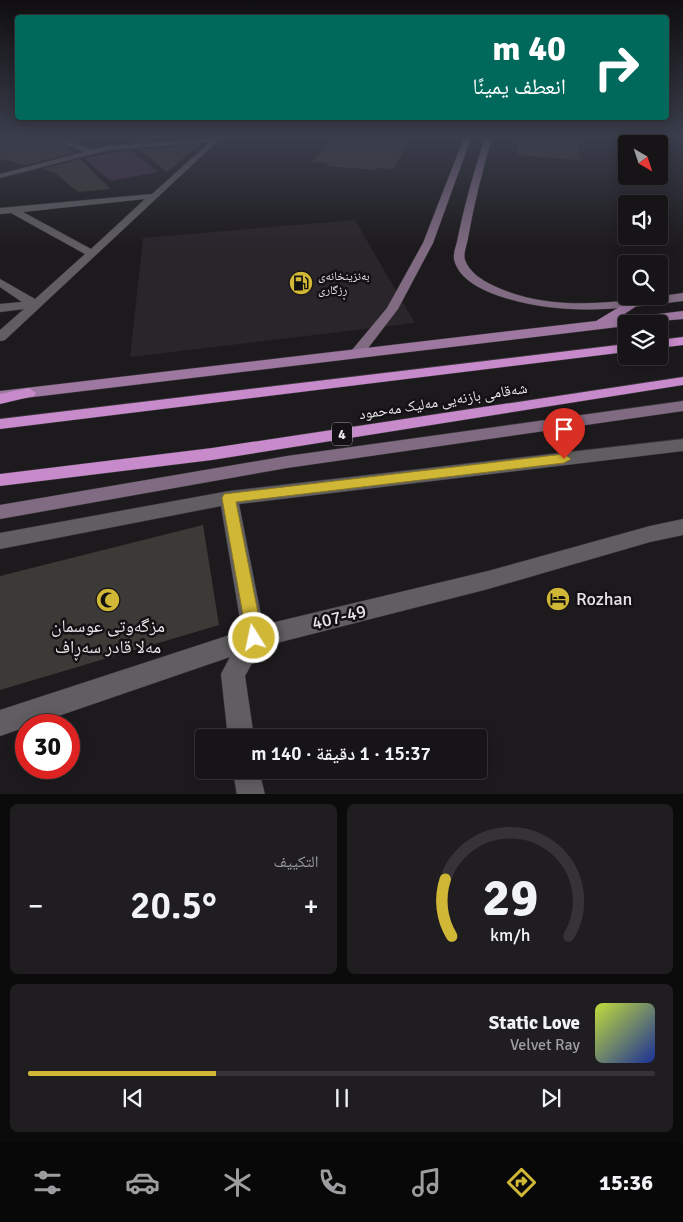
<!DOCTYPE html>
<html lang="ar">
<meta charset="utf-8">
<style>
:root{--surface:#161416;--page:#1f1d1f;--text:#f1f3f6;--muted:#9e9ea1;--line:#353335;--accent:#d1b736}
body{margin:0;font-family:Signika,"Noto Naskh Arabic",sans-serif;background:var(--page);color:var(--text);direction:rtl;height:100vh;display:flex;flex-direction:column;font-size:19px;white-space:nowrap}
*{box-sizing:border-box;margin:0}
p{font-size:16px;color:var(--muted)}
.icon{flex:none;width:28px;height:28px;fill:none;stroke:currentColor;stroke-width:2;stroke-linecap:round;stroke-linejoin:round}
.map{position:relative;height:794px;overflow:hidden;direction:ltr}
.panel{display:flex;flex-direction:column;gap:10px;padding:10px;background:#0c0b0c;flex:1}
.panel>*{flex:none}
.banner{position:absolute;left:15px;top:15px;width:654px;height:105px;border-radius:5px;box-shadow:0 2px 12px #0003,0 0 0 1px var(--line);direction:rtl;background:#00695c;color:#fff;overflow:hidden}
.needle{width:32px;rotate:141deg}
.buttons{position:absolute;left:618px;top:135px;display:grid;gap:10px}
.buttons a{display:grid;place-items:center;width:50px;height:50px;border-radius:5px;background:var(--surface);box-shadow:0 2px 12px #0003,0 0 0 1px var(--line);font-size:25px}
.speed{position:absolute;left:15px;top:714px;display:flex;gap:10px;font-size:25px;font-weight:700;text-align:center}
.speed>*{display:grid;place-content:center;width:65px;height:65px;border-radius:50%;background:var(--surface);box-shadow:0 2px 12px #0003,0 0 0 1px var(--line);line-height:1}
.speed .limit{border:8px solid #d22;background:#fff;color:#111}
.pin{position:absolute;display:grid;place-items:center;width:42px;height:42px;color:#fff;margin:-51px -21px;border-radius:50% 50% 50% 0;rotate:-45deg;box-shadow:0 0 5px #0007}
.pin .icon{rotate:45deg}
.me{position:absolute;width:55px;margin:-28px;rotate:350deg;stroke-linejoin:round;filter:drop-shadow(0 0 4px #0008)}
.turn{display:flex;align-items:center;gap:18px;height:105px;padding:0 20px;font-size:22px}
.turn .icon{width:65px;height:65px;stroke-width:2.5}
.turn b{display:block;font-size:35px;line-height:42px}
.big{font-size:38px;font-weight:600;line-height:1.1}
.panel .tile{flex:1;display:flex;flex-direction:column;justify-content:center;gap:8px;min-width:0;padding:0 18px;border-radius:8px;background:var(--page)}
.panel .dial{align-items:center;gap:0}
.dial svg{height:130px;overflow:visible;fill:none;stroke:var(--line);stroke-width:7;stroke-linecap:round;text-anchor:middle}
.dial text{fill:var(--text);stroke:none}
.song{display:flex;align-items:center;gap:15px}
.cover{width:60px;height:60px;border-radius:8px;background:linear-gradient(135deg,hsl(70 70% 55%),hsl(230 70% 35%))}
.played{height:5px;border-radius:2px;background:linear-gradient(90deg,var(--accent) 30%,var(--line) 30%)}
.keys{display:flex;justify-content:space-around;direction:ltr}
.heat{display:flex;justify-content:space-between;align-items:center;font-size:28px;direction:ltr}
.panel .tiles{flex:1;display:grid;gap:10px;grid-template-columns:1fr 1fr}
.tile:last-child{grid-column:span 2}
.trip{position:absolute;left:195px;top:729px;width:292px;height:50px;border-radius:5px;background:var(--surface);box-shadow:0 2px 12px #0003,0 0 0 1px var(--line);font-weight:600;line-height:50px;text-align:center;direction:rtl}
.tab-bar{display:flex;height:80px;justify-content:space-around;align-items:center;background:#090809;color:var(--muted)}
.tab-bar .icon{width:35px;height:35px}
.tab-bar .on{color:var(--accent)}
.tab-bar b{font-size:22px;color:var(--text)}
.map>svg:first-child{display:block}
.built{fill:#2a242b}
.green{fill:#432f45}
.building{fill:#3b3a37}
.lines{fill:none;stroke-linecap:round;stroke-linejoin:round}
.street-casing{stroke:#383738;stroke-width:1}
.secondary-casing{stroke:#383738;stroke-width:1}
.primary-casing{stroke:#383738;stroke-width:1}
.highway-casing{stroke:#383738;stroke-width:1}
.street{fill:#615e62;fill-rule:evenodd}
.secondary{fill:#806b82;fill-rule:evenodd}
.primary{fill:#9e78a1;fill-rule:evenodd}
.highway{fill:#c78acb;fill-rule:evenodd}
.route{fill:#d1b736;stroke:#887723}
.labels{text-anchor:middle;stroke-width:5;stroke-linejoin:round;paint-order:stroke}
.far-poi-label{font-size:12px;fill:#e7e5e7;stroke:#141114;text-anchor:start}
.shield{fill:#141114;stroke:#a8a5a8;stroke-width:1}
.shield-label{font-size:14px;font-weight:bold;fill:#e7e5e7}
.street-label{font-size:15px;fill:#e7e5e7;stroke:#141114}
.near-poi-label{font-size:18px;fill:#e7e5e7;stroke:#141114;text-anchor:start}
.near-street-label{font-size:18px;fill:#e7e5e7;stroke:#141114}
</style>
<div class="map">
<svg width="683" height="795" viewBox="0 0 683 795">
<rect width="100%" height="100%" fill="#1d1a1d"/>
<path class="built" d="M355,220l60,103 -285,34 13,-119z"/>
<path class="green" d="M130,150l28,22 -48,9 -26,-23z"/>
<path class="building" d="M0,138l14,2 34,-2 20,9 6,6 -48,12 -26,-6z
M333,138h77l-16,31 -16,-1 -2,2 -50,-4 2,-3 -16,-1z
M519,138l59,4 2,18 -63,-5z
M199,145l-32,27 -28,-23z
M80,159l31,30 -33,3 -23,-19 -13,-4z
M203,525l16,100 -219,65v-114z"/>
<g class="lines">
<g class="street-casing">
<path id="street" d="M51,138h10l31,12 16,-4 113,-8 -216,202 -5,1v-11l24,-21 -24,3v-8l22,-2 -22,-15v-8l35,20 50,-45 -74,-41 -11,1v-6l152,-14 58,-52 -102,8 -108,28v-4l84,-22zM145,199l-54,50 -68,-37z
M683,439v12l-444,53 24,121 225,-54 162,-45 33,-7v16l-33,7 -162,47 -227,58 -16,29 9,62h-26l-7,-64 9,-17 -230,79v-26l242,-79 -21,-125 -221,43v-16l229,-42z
M233,770h26l6,25h-28z"/>
</g>
<g class="secondary-casing">
<path id="secondary" d="M464,138h7l-38,105 -35,66 -36,47h-10l-2,-3 2,-3 35,-42 36,-65z
M485,138h7c-10,33 -18,66 -24,100 -1,7 -5,15 -3,22 4,12 17,20 27,25 60,29 128,17 191,8v8c-65,8 -120,16 -184,-5 -17,-6 -41,-17 -45,-37 -1,-7 3,-15 4,-22 7,-34 16,-66 27,-99z
M683,401v10l-396,57 -287,51v-14l287,-49z"/>
</g>
<g class="primary-casing">
<path id="primary" d="M631,300l6,4 -2,3 -18,12 66,-8v8l-57,5v2l-626,75v-10l596,-70z"/>
</g>
<g class="highway-casing">
<path id="highway" d="M683,337v8l-24,3v-8z
M626,344v8l-626,77v-10z
M683,377v8l-471,75 -212,26v-12l212,-26z
M29,388l7,5 -2,3 -34,8v-10z"/>
</g>
<use href="#street" class="street"/>
<use href="#secondary" class="secondary"/>
<use href="#primary" class="primary"/>
<use href="#highway" class="highway"/>
</g>
<linearGradient id="sky" x2="0" y2="1"><stop stop-color="#100e10"/><stop offset="0.55" stop-color="#3a3e4c"/><stop offset="1" stop-color="#3a3e4c" stop-opacity="0"/></linearGradient>
<rect width="683" height="249" fill="url(#sky)"/>
<path class="route" d="M564,454l7,5 -7,4 -328,39 27,136 -3,5 -6,3 -6,-3 -26,-145 2,-4z"/>
<defs>
<g id="fuel-disc" transform="scale(1.25)"><circle r="9.5" fill="#d1b736" stroke="#141114"/><path d="M-5.5-6h7V0h2V4h1.3V-2.5L3-4.5l.8-.8L6-3V5H2.5V1h-1V6h-7ZM-4.2-4.7v3.2H.2V-4.7Z" fill="#111"/></g>
<g id="hotel-disc" transform="scale(1.25)"><circle r="9.5" fill="#d1b736" stroke="#141114"/><path d="M-6-4.5h1.5V1H6V5H4.5V3h-9V5H-6ZM-4 0a1.8 1.8 0 1 1 3.6 0ZM.5 0V-2.5h3Q6-2.5 6 0Z" fill="#111"/></g>
<g id="mosque-disc" transform="scale(1.25)"><circle r="9.5" fill="#d1b736" stroke="#141114"/><path d="M3.5-4.9A6 6 0 1 0 3.5 4.9A5 5 0 1 1 3.5-4.9Z" fill="#111"/></g>
</defs>
<g fill-rule="evenodd">
<use href="#fuel-disc" x="301" y="283"/>
<use href="#hotel-disc" x="558" y="599"/>
<use href="#mosque-disc" x="108" y="600"/>
</g>
<g class="labels">
<g class="far-poi-label">
<text x="318" y="280">بەنزینخانەی<tspan x="318" dy="14">ڕزگاری</tspan></text>
</g>
<rect class="shield" x="332" y="422.5" width="20" height="23" rx="4"/>
<g class="shield-label">
<text x="342" y="439">4</text>
</g>
<g class="street-label">
<text transform="translate(443 401) rotate(-9)" y="5">شەقامی بازنەیی مەلیک مەحمود</text>
</g>
<g class="near-poi-label">
<text x="576" y="605">Rozhan</text>
<text x="108" y="632" text-anchor="middle">مزگەوتی عوسمان<tspan x="108" dy="21">مەلا قادر سەڕاف</tspan></text>
</g>
<g class="near-street-label">
<text transform="translate(339 617) rotate(-14)" y="6">407-49</text>
</g>
</g>
</svg>
<div class="buttons">
<a><svg class="needle" viewBox="-14 -14 28 28"><path d="M0-13l5 13h-10z" fill="#e53935"/><path d="M0 13l5-13h-10z" fill="#9e9ea1"/></svg></a>
<a><svg class="icon" aria-label="sound" viewBox="0 0 24 24"><path d="M4 9h4l5-4v14l-5-4H4zM17 9q2 3 0 6"/></svg></a>
<a><svg class="icon" aria-label="search" viewBox="0 0 24 24"><circle cx="10" cy="10" r="6"/><path d="M15 15l6 6"/></svg></a>
<a><svg class="icon" aria-label="layers" viewBox="0 0 24 24"><path d="M12 4l9 5-9 5-9-5zM3 14l9 5 9-5"/></svg></a>
</div>
<div class="speed"><div class="limit">30</div></div>
<div class="pin" style="left:564px;top:459px;background:#d93025"><svg class="icon" aria-label="arrive" viewBox="0 0 24 24"><path d="M6 21V4h12l-3 4 3 4H6"/></svg></div>
<svg class="me" style="left:254px;top:638px" viewBox="-20 -20 40 40"><circle r="17" fill="#d1b736" stroke="#fff" stroke-width="3"/><path d="M0-11L8 9 0 5-8 9z" fill="#fff"/></svg>
<div class="trip">15:37 · 1 دقيقة · 140 m</div>
<div class="banner">
<div class="turn"><svg class="icon" aria-label="right" viewBox="0 0 24 24"><path d="M7 20v-9h11M14 6l5 5-5 5"/></svg><div><b>40 m</b>انعطف يمينًا</div></div>
</div>
</div>
<section class="panel">
<div class="tiles">
<div class="tile dial"><svg viewBox="0 0 100 80">
<path d="M14 69A42 42 0 1 1 86 69"/>
<path d="M14 69A42 42 0 0 1 10 34" stroke="#d1b736"/>
<text x="50" y="56" font-size="32" font-weight="700">29</text>
<text x="50" y="72" font-size="11">km/h</text>
</svg></div>
<div class="tile"><p>التكييف</p>
<div class="heat"><a>−</a><b class="big">20.5°</b><a>+</a></div>
</div>
<div class="tile">
<div class="song"><i class="cover"></i><div><b>Static Love</b><p>Velvet Ray</p></div></div>
<div class="played"></div>
<div class="keys"><svg class="icon" aria-label="previous" viewBox="0 0 24 24"><path d="M18 5L8 12l10 7zM5 5v14"/></svg><svg class="icon" aria-label="pause" viewBox="0 0 24 24"><path d="M8 5v14M16 5v14"/></svg><svg class="icon" aria-label="next" viewBox="0 0 24 24"><path d="M6 5l10 7-10 7zM19 5v14"/></svg></div>
</div>
</div>
</section>
<nav class="tab-bar">
<b>15:36</b>
<svg class="icon on" aria-label="directions" viewBox="0 0 24 24"><path d="M12 3l9 9-9 9-9-9zM9 14v-3h6M13 9l2 2-2 2"/></svg>
<svg class="icon" aria-label="music" viewBox="0 0 24 24"><path d="M9 18V5l10-2v13"/><circle cx="6" cy="18" r="3"/><circle cx="16" cy="16" r="3"/></svg>
<svg class="icon" aria-label="phone" viewBox="0 0 24 24"><path d="M5 4h4l2 5-3 2q2 4 5 5l2-3 5 2v4C11 20 4 13 5 4z"/></svg>
<svg class="icon" aria-label="climate" viewBox="0 0 24 24"><path d="M12 3v18M4 7l16 10M4 17L20 7"/></svg>
<svg class="icon" aria-label="car" viewBox="0 0 24 24"><path d="M5 17H2v-5l4-1 3-4h7l3 4 3 1v5h-3M9 17h6M6 11h13"/><circle cx="7" cy="17" r="2"/><circle cx="17" cy="17" r="2"/></svg>
<svg class="icon" aria-label="filters" viewBox="0 0 24 24"><path d="M4 7h16M4 17h16"/><circle cx="9" cy="7" r="2"/><circle cx="15" cy="17" r="2"/></svg>
</nav>
